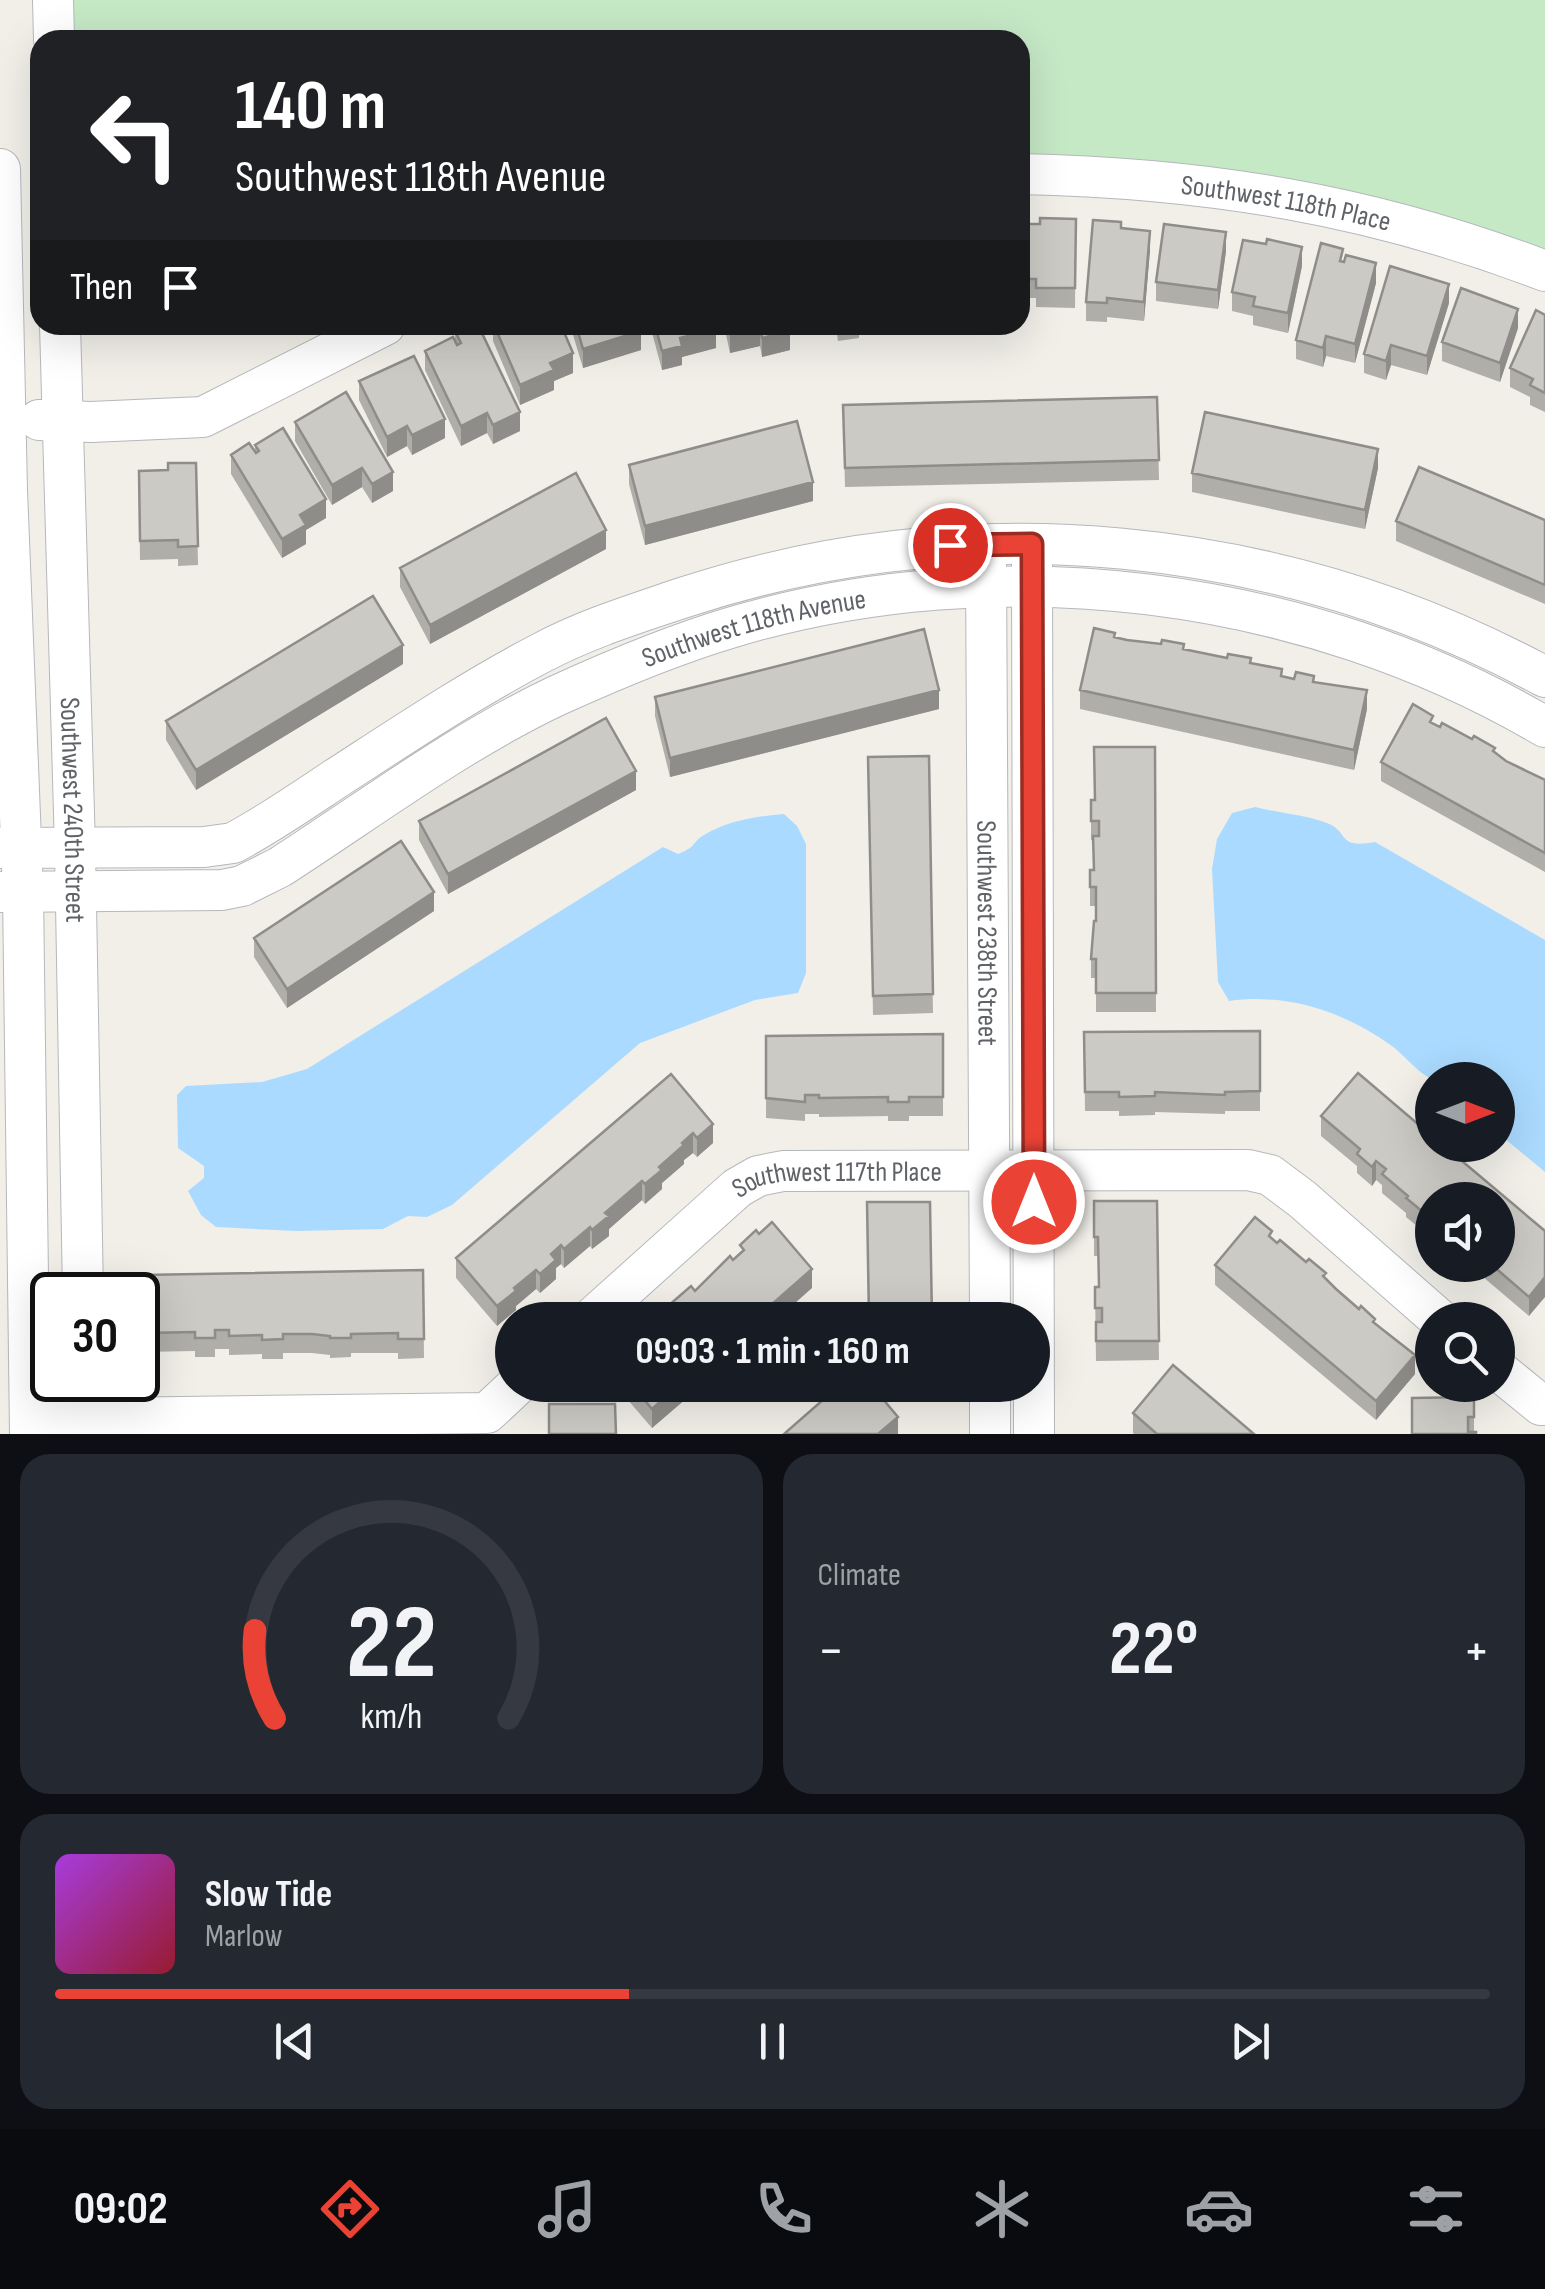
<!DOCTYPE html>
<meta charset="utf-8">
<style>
:root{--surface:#171b24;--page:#242831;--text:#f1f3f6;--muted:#9ea1a6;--line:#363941;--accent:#ea4335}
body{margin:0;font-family:"Sofia Sans Condensed",sans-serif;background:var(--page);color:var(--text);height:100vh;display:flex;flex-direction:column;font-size:38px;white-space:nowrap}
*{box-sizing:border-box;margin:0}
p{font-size:32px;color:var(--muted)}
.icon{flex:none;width:55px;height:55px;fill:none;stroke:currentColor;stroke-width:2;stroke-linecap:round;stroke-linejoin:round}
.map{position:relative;height:1434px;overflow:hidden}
.panel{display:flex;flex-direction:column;gap:20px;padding:20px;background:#0d0f14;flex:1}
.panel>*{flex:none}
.banner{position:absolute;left:30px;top:30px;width:1000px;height:305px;border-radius:30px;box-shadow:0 10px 40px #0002;background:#202124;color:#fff;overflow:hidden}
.needle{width:65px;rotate:90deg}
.buttons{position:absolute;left:1415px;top:1062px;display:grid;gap:20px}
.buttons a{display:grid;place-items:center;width:100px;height:100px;border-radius:50%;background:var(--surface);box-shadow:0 10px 40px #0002;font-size:50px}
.speed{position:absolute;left:30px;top:1272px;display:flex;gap:20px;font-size:50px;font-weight:700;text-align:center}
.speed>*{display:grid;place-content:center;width:130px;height:130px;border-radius:50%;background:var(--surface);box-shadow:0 10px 40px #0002;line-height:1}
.speed .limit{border:5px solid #111;border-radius:15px;background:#fff;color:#111}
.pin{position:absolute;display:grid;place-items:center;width:85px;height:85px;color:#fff;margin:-42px;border:5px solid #fff;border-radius:50%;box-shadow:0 2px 10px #0007}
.me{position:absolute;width:110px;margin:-55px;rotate:0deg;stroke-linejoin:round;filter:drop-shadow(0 0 8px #0008)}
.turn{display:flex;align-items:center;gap:35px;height:210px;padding:0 40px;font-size:45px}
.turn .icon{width:130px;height:130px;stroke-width:2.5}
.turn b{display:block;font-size:70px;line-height:85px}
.then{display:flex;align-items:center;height:95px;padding:0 40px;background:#0003;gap:20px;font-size:38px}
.big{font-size:75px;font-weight:700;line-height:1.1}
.panel .widget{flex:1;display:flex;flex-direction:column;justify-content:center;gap:15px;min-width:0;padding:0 35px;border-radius:30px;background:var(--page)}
.panel .dial{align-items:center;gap:0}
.dial svg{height:260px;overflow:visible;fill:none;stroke:var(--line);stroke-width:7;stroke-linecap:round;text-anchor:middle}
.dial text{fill:var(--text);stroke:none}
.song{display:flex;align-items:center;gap:30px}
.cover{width:120px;height:120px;border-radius:15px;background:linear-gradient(135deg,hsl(280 70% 55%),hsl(350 70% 35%))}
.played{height:10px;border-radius:5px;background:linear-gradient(90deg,var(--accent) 40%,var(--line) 40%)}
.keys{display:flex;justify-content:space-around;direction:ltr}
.heat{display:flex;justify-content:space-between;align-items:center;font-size:55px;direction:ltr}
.panel .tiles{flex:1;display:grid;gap:20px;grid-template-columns:1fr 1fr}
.widget:last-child{grid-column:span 2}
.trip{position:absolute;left:495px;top:1302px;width:555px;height:100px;border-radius:50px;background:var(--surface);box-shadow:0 10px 40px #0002;font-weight:700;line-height:100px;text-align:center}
.dock{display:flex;height:160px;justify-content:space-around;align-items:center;background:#090b0e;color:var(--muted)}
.dock .icon{width:70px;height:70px}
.dock .selected{color:var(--accent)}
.dock b{font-size:45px;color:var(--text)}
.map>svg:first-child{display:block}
.green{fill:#c5e8c5}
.water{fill:#aadaff}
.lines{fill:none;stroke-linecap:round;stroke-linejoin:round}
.minor-casing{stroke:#b5b8bc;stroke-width:42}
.minor{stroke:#fff;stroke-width:40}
.wall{fill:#afaea9}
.shaded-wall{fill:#8f8d8a}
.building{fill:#cccac5;stroke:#8f8d8a;stroke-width:2.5}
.route-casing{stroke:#982c22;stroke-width:25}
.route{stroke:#ea4335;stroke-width:18}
.labels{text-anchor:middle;stroke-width:8;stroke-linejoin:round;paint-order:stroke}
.street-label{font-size:28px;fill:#5f6368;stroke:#fff}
</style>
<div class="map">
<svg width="1545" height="1434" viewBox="0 0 1545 1434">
<rect width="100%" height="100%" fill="#f1efe8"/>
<path class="green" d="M73,0h1472v252l-525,-95v-117h-946z"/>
<path class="water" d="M1255,807c23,6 50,8 72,16 23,9 9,26 48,19l170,98v232l-47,-39v-53c-17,0 -49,4 -64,0 -14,-5 -30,-25 -42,-34 -49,-35 -104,-53 -163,-45l-11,-19 -6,-113 5,-30 15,-26z
M784,814l13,12 9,18v129l-8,20 -43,7 -115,43 -188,162 -25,12 -19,-1 -25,13 -86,2 -81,-4 -15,-12 -13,-24 16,-13v-12l-26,-18 -1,-53 9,-9 76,-4 45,-13 356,-222 15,7c19,-7 14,-12 26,-19 23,-14 54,-19 80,-21z"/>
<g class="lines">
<g class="minor-casing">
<g id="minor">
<path d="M53,0l1,40"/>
<path d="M0,169l7,321 16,401 7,543"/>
<path id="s1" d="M1020,174c187,4 350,30 525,97"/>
<path id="s2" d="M60,325l15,523 8,447"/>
<path d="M39,420l52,2 112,-5 182,-92"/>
<path id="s3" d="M986,563l4,757"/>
<path d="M1032,563l2,871"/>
<path d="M0,848l204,-1 29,-4c36,-19 69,-42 102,-64 68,-44 135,-89 206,-126 45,-24 94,-39 141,-55 286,-94 599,-64 863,79"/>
<path id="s4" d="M0,892l222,-2 20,-4 38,-19c90,-58 179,-125 276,-171 57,-26 116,-51 177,-69 265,-79 573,-41 812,100"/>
<path id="s5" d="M590,1320l147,-132 21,-12 25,-5 465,-1 22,5 32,24 138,121"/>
<path d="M1498,1370l43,35h4"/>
<path d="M990,1385v49"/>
<path d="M30,1419l457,-6 30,-28"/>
</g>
</g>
<use href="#minor" class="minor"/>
</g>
<path class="wall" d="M1076,219l-1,89 -39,-1v-9h-16v-74h20z
M1121,228l29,22 -6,71 -37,-4v5l-21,-1v-19z
M1226,251l-8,58 -62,-8v-19z
M1343,262l33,21 -21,80 -29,-7 -3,11 -27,-8v-19z
M1302,266l-14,67 -35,-8v-9l-21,-5v-19z
M1449,303l-22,72 -36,-10 -5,15 -22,-7v-19z
M1545,315v97l-15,-7v-8l-20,-10v-19z
M493,325h68l12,48 -19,8v9l-34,15 -27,-64z
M570,325h70l1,25 -58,18z
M650,325h65l1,23 -34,9v8l-20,5z
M724,325h64l2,25 -28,7 -2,-11 -30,7z
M797,325h62v13l-21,3 -2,-13 -38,5z
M974,325h27v5l-27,2z
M1518,328l-18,54 -58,-21v-19z
M455,331l65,100 -27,13 -6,-11 -26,13 -36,-76v-19l30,-11z
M359,381l86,57 -33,17 -5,-9 -20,11 -28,-57z
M1157,397l2,83 -314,7 -2,-82z
M295,422l98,69 -21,12 -10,-16 -30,18 -37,-64z
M255,445l71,73 -20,12v14l-24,14 -51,-84v-19l24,-3z
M196,463l2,102 -20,1v-7l-38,1 -1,-89 29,-1z
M629,465l184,36 -168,44 -16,-61z
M1378,468l-13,61 -173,-37v-19z
M1545,520v84l-149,-63v-20z
M606,549l-176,95 -30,-57v-19z
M1115,638l69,11 67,14 31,14 32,5 53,27 -13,61 -274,-61v-19z
M403,664l-207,126 -30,-50v-19z
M655,697l284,12 -269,68 -15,-61z
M1433,723l62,30 11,8 39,19v92l-164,-91v-19z
M1155,747l1,265h-60v-34h-5v-19l5,-38v-15h-6v-36h3v-30h-2v-40h4z
M929,756l4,257 -60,2 -5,-258z
M636,790l-188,104 -29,-54v-19z
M434,911l-147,97 -33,-51v-19z
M1260,1031v80h-35v3l-70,-2v3l-36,1v-5h-34l-1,-79z
M943,1034v82h-34v5h-21v-5l-69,1v-3h-14v7l-39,-3v-82z
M671,1074l42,69 -16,14 -4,-4 -9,7v4l-22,19v6l-17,15 -3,-4 -33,29v7l-17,13 -2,-3 -26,22 -3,-4 -5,4v11l-16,14 -4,-4 -20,17v4l-19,16 -41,-48v-20z
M1321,1116l224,115 -16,85 -60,-51h29l-66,-65v33l-7,-6 -2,4 -17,-14v-4l-24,-20v-8l-6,-5 -4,6 -15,-13v-7l-36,-30z
M1094,1201h63l2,159 -63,1 -1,-74h4l-1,-31h-4z
M1272,1239l54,40 49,45 40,50 -39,46 -161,-135v-20z
M423,1270l1,88 -26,1v-6h-47v4l-21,1v-3l-18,-2h-29v6h-21v-5l-33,1v-6h-14v8h-20v-6l-52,1 -1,-77z
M615,1385h87l-50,43z
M1474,1397v35l-62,2z
M1133,1413l121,21h-120l-1,-1z"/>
<path class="shaded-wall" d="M1150,231v19l-6,71v-19z
M1226,232v19l-8,58v-19z
M1302,247v19l-14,67v-20z
M1376,263v20l-21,80v-19z
M1449,284v19l-22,72v-19z
M1518,309v19l-18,54v-19z
M760,327v19l-30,7v-19z
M716,329v19l-34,9v8l-20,5v-19l18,-13z
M641,331v19l-58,18v-19z
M790,331v19l-28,7v-19z
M1326,336v20l-3,11v-19z
M1391,345v20l-5,15v-19z
M573,353v20l-19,8v9l-34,15v-20l30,-22z
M520,412v19l-27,13v-19z
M487,413v20l-26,13v-20z
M445,419v19l-33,17v-20z
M407,426v20l-20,11v-20z
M1378,449v19l-13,61v-19z
M362,468v19l-30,18v-20z
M393,472v19l-21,12v-19z
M813,482v19l-168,44v-19z
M326,499v19l-20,12v14l-24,14v-19l18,-24z
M606,530v19l-176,95v-19z
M403,645v19l-207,126v-20z
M939,690v19l-269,68v-19z
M1367,690v19l-13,61v-20z
M636,771v19l-188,104v-20z
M434,892v19l-147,97v-19z
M713,1124v19l-16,14v-19z
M693,1133v20l-9,7v4l-22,19v6l-17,15v-20l14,-17z
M1376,1161v19l-4,6v-19z
M642,1181v19l-33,29v7l-17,13v-19l13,-17z
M1425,1208v19l-2,4v-19z
M590,1227v19l-26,22v-19z
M561,1245v19l-5,4v11l-16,14v-19l11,-20z
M812,1269v19l-36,32h-22z
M536,1270v19l-20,17v4l-19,16v-20l17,-18z
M1545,1277v20l-16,19v-19z
M1415,1355v19l-39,46v-19z
M679,1385h23l-50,43v-19z
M898,1417v17h-20z"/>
<path class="building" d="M1040,218l36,1 -1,69h-39v-9h-16v-55h20z
M1093,220l28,2v6l29,3 -6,71 -37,-4v5l-21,-1z
M1164,224l62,8 -8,58 -62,-8z
M1267,239l35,8 -14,66 -35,-7 2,-9 -23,-5 11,-52 23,4z
M1321,243l22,6 -3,12 4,1 2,-7 30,8 -21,81 -29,-8 -3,12 -27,-8z
M1390,266l59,18 -22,72 -36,-11 -5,16 -22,-7z
M1461,288l57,21 -18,54 -58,-21z
M1536,310l9,5v78l-15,-8 3,-6 -23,-11z
M466,325h12l42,87 -27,13 -6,-12 -26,13 -36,-75 28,-14 4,8 4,-2 -6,-12z
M494,325h67l12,28 -23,10 4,7 -34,15z
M576,325h64l1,6 -58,18z
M655,325h60l1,4 -36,9 2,8 -20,5z
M728,325h60l2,6 -28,7 -2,-11 -30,7z
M414,356l31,63 -33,16 -5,-9 -20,11 -28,-56z
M346,392l47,80 -21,12 -10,-16 -30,17 -37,-63z
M1157,397l2,63 -314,8 -2,-63z
M1205,412l173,37 -13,61 -173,-37z
M797,421l16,61 -168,44 -16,-61z
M283,428l43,71 -26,16 6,10 -24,14 -51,-84 18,-12 7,10 3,-2 -4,-6z
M168,463h28l2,83 -20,1v-7l-38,1 -1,-70 29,-1z
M1419,467l126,53v65l-149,-64z
M576,473l30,57 -176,95 -30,-57z
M373,596l30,49 -207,125 -30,-49z
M1094,628l21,5 -1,4 13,3 34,4 1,-4 22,4 -1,5 44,9 1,-4 23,4 -1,5 32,6 -1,7 13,3 2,-7 18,4 -1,6 54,8 -13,60 -274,-60z
M924,629l15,61 -269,68 -15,-61z
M1413,704l20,12 -3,6 10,5 2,-4 30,16 2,-3 21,12 -2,3 13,10 39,19v73l-164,-91z
M606,718l30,53 -188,103 -29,-53z
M1094,747h61l1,246h-60v-34h-5l3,-38h2v-34h-6v-17h4l-1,-34h6v-15h-8v-21h4z
M929,756l4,238 -60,2 -5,-239z
M401,841l33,51 -147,97 -33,-51z
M1260,1031v60l-35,1v3l-70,-3v4l-36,1v-5h-34l-1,-60z
M943,1034v63h-34v5h-21v-5l-69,1v-3h-14v7l-39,-4v-62z
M1358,1073l74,63v9h11l102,86v46l-16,20 -37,-32h6v-65h-66v14l-7,-6 -2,4 -17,-14 2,-2 -26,-22 4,-5 -10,-8 -4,6 -15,-13 3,-5 -39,-33z
M671,1074l42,50 -16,14 -4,-5 -11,10 2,2 -25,22 3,3 -17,14 -3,-3 -37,32 4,3 -17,14 -2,-3 -26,22 -3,-4 -10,9 5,6 -16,14 -4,-4 -22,18 2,3 -19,15 -41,-48z
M1094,1201h63l2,140h-63v-19h6v-14h-7v-21h4l-1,-50h-4z
M867,1202h63l2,118h-63z
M1255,1217l17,14 -3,5 8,7 3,-3 26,22 3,-3 17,14 -3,3 13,13 23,20 2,-3 14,13 -2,3 42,33 -39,46 -161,-136z
M772,1222l40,47 -58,51h-94l3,-3 -3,-4 31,-27 4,5 35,-35 3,4 11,-10 -4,-5 16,-15 3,4z
M423,1270l1,69h-26v-6l-47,1v4h-21v-2l-18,-2h-29v5l-21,1v-5l-33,1v-6h-14v8h-20v-6l-52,1 -1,-58z
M1173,1365l81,69h-97l-24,-21z
M632,1385h47l-27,24z
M840,1385h31l27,32 -20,17h-94z
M1474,1397v20h-6v15h8v2h-64v-36z
M549,1404h66l1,30h-67z"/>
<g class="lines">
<g class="route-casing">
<path id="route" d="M950,545l82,-1 2,658"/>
</g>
<use href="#route" class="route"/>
</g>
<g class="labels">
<g class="street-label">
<text dy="10" stroke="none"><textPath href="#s1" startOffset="268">Southwest 118th Place</textPath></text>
<text dy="10" stroke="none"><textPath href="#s4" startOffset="820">Southwest 118th Avenue</textPath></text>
<text dy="10" stroke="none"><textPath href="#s2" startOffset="485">Southwest 240th Street</textPath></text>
<text dy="10" stroke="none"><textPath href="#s3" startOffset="370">Southwest 238th Street</textPath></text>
<text dy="10" stroke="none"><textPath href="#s5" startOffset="300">Southwest 117th Place</textPath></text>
</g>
</g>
</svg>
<div class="buttons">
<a><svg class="needle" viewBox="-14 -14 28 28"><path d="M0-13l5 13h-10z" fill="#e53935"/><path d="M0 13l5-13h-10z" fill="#9ea1a6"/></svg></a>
<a><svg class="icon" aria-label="sound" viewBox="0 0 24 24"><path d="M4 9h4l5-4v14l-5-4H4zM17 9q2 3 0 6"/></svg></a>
<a><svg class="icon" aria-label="search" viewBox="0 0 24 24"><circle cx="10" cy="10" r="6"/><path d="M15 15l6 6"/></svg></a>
</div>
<div class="speed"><div class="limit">30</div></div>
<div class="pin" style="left:950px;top:545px;background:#d93025"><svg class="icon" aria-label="arrive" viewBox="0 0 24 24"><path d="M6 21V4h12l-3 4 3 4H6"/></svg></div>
<svg class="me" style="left:1034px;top:1202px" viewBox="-20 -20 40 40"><circle r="17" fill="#ea4335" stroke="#fff" stroke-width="3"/><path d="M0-11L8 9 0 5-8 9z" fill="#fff"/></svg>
<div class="trip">09:03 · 1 min · 160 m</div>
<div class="banner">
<div class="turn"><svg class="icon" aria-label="left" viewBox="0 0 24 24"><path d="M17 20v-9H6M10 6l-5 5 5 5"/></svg><div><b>140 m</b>Southwest 118th Avenue</div></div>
<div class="then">Then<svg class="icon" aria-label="arrive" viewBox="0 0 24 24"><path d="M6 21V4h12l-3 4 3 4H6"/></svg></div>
</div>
</div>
<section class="panel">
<div class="tiles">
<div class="widget dial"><svg viewBox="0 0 100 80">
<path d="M14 69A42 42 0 1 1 86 69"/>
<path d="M14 69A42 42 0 0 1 8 42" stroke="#ea4335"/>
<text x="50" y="56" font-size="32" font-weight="700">22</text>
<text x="50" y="72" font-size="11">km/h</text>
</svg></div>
<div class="widget"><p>Climate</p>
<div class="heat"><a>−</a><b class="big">22°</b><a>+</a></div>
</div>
<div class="widget">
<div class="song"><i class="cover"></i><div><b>Slow Tide</b><p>Marlow</p></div></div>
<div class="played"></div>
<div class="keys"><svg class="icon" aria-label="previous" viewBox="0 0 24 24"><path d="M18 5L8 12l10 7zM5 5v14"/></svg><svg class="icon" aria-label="pause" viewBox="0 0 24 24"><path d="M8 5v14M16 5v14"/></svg><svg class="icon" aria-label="next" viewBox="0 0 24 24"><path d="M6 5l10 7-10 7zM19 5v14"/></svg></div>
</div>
</div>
</section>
<nav class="dock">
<b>09:02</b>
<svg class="icon selected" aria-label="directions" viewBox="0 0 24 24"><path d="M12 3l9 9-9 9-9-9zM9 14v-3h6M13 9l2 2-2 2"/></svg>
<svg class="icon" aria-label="music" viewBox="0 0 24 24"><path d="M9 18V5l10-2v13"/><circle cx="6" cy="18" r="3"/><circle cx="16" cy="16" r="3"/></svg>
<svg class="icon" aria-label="phone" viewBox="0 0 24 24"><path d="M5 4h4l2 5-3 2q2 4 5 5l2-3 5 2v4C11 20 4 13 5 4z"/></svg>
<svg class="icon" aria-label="climate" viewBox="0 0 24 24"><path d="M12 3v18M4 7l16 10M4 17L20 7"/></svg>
<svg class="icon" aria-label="car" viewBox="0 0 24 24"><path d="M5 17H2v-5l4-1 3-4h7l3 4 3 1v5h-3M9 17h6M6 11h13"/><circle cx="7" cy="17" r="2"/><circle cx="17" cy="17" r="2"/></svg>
<svg class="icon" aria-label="filters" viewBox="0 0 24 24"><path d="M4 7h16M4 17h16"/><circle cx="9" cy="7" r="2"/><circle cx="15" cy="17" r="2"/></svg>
</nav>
